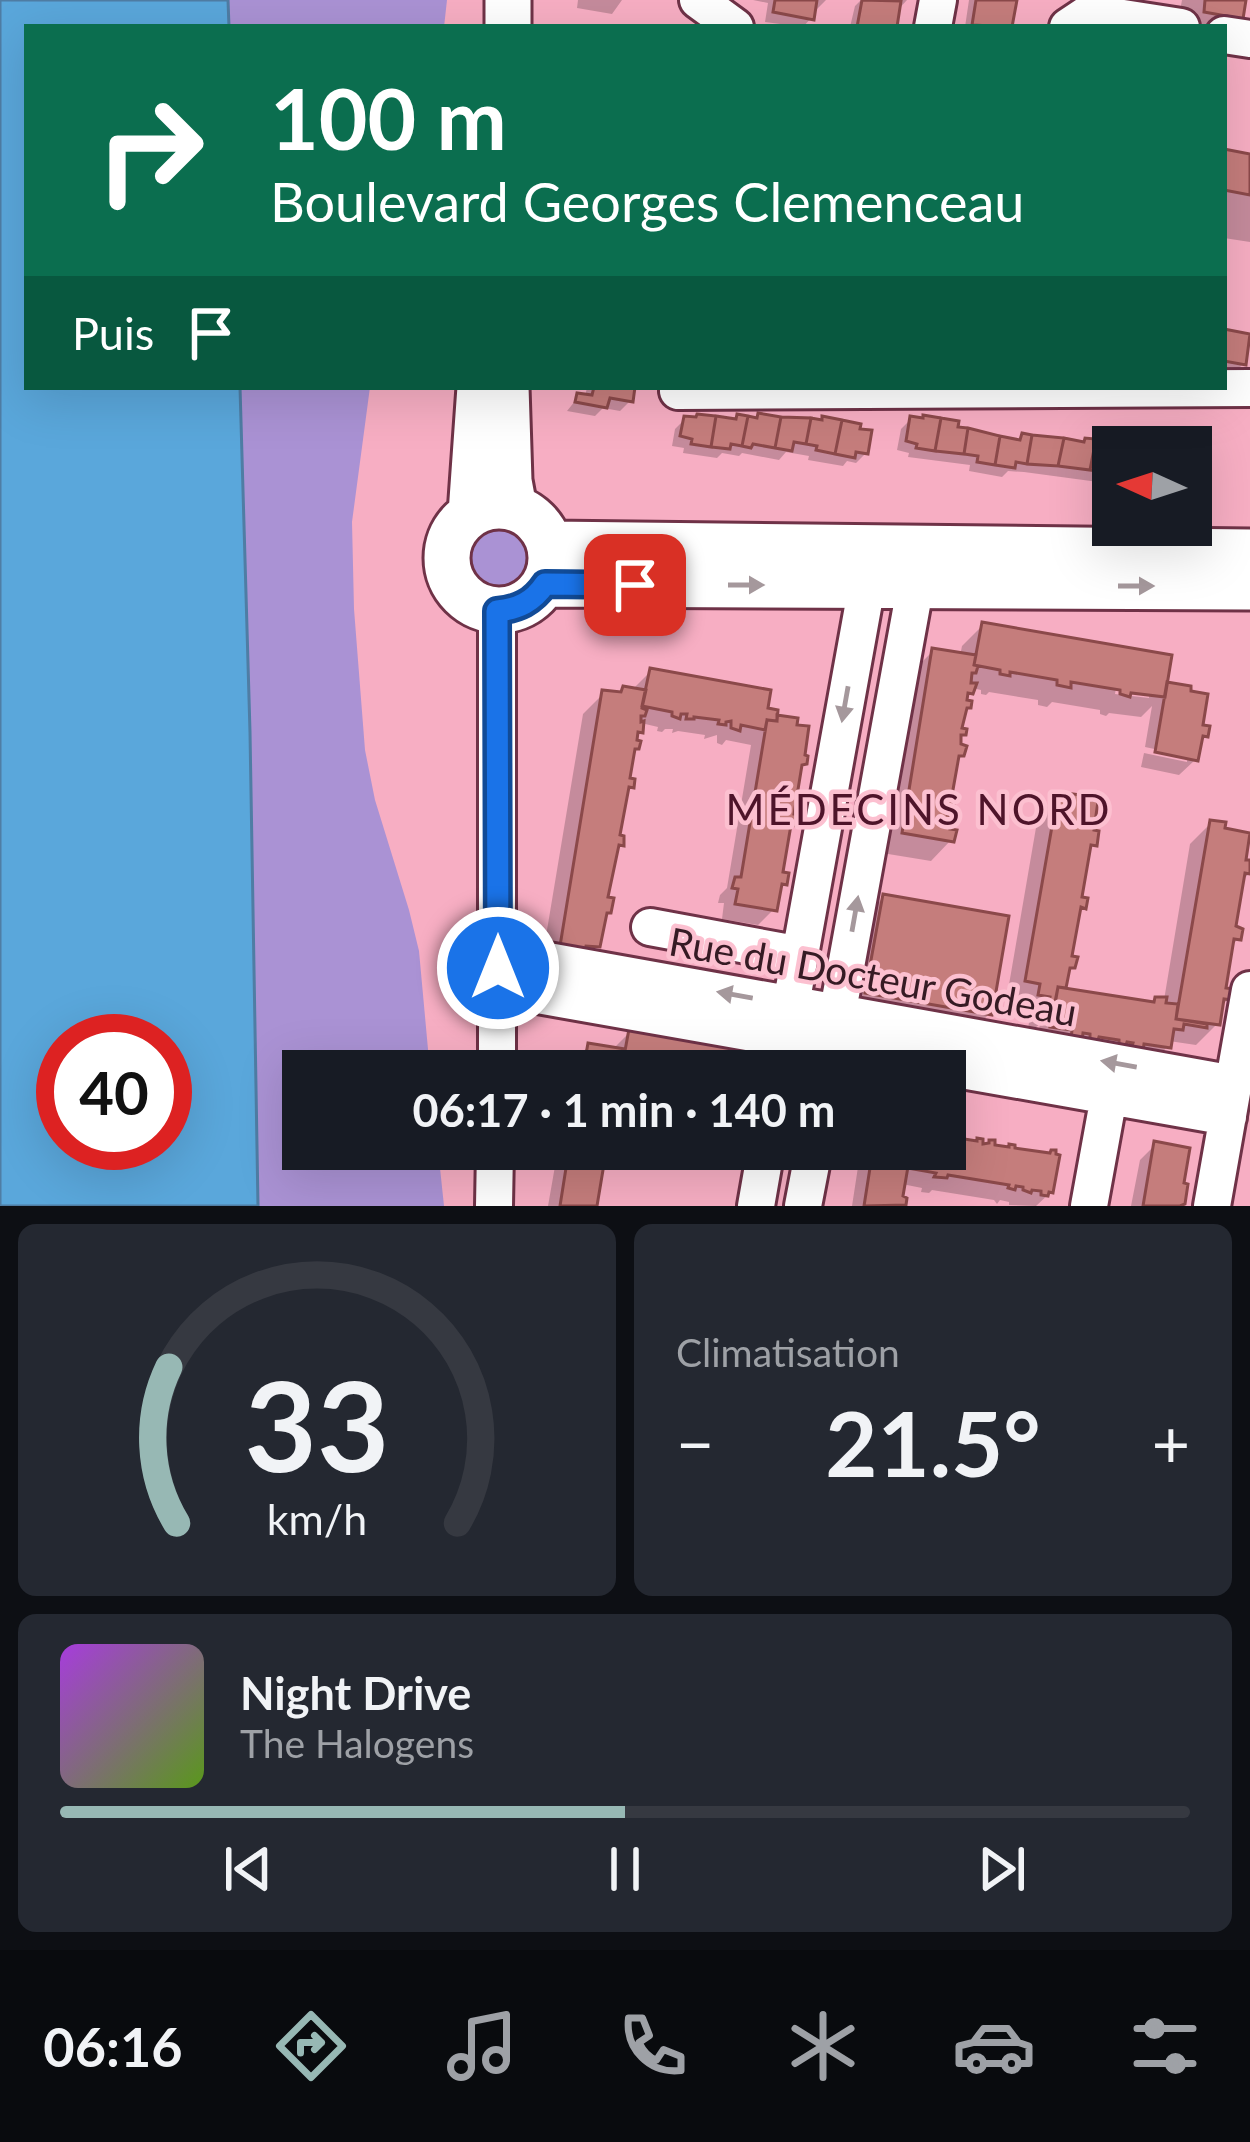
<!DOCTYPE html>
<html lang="fr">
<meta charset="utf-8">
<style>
:root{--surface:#171b24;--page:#242831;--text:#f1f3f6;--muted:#9ea1a6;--line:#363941;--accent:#97b8b4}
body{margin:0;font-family:Lato,sans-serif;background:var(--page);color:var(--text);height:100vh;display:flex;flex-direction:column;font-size:45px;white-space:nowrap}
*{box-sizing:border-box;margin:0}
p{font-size:39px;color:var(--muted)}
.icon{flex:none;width:66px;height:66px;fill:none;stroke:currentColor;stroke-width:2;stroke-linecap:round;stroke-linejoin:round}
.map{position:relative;height:1206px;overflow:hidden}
.details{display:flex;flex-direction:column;gap:18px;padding:18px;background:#0d0f14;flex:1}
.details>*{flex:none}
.hud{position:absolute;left:24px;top:24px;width:1203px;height:366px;border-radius:0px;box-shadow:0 12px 48px #0002;background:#0b6e4f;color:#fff;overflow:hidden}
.needle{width:78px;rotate:273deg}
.fabs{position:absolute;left:1092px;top:426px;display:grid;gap:24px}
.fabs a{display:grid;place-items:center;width:120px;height:120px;border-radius:0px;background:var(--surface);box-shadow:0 12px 48px #0002;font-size:60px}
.speed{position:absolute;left:36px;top:1014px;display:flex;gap:24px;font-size:60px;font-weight:700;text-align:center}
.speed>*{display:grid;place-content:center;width:156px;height:156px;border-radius:50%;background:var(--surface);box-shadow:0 12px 48px #0002;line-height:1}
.speed .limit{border:18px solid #d22;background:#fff;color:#111}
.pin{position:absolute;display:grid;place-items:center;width:102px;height:102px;color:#fff;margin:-51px;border-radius:24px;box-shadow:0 6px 18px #0006}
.me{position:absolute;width:132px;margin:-66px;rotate:0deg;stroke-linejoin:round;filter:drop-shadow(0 0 9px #0008)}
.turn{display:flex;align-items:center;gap:42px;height:252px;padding:0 48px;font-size:54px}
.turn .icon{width:156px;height:156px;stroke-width:2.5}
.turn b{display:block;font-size:84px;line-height:102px}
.then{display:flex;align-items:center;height:114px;padding:0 48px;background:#0003;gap:24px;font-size:45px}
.big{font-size:90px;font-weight:700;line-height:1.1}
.details .widget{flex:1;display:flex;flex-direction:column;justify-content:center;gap:18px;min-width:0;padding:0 42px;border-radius:18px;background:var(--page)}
.details .dial{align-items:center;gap:0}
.dial svg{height:312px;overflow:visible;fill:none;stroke:var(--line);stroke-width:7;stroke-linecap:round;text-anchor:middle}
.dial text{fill:var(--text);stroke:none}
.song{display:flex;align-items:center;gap:36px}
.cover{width:144px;height:144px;border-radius:18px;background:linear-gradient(135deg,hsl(280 70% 55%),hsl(90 70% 35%))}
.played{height:12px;border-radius:6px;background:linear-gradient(90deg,var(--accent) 50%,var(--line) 50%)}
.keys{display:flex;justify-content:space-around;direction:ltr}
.heat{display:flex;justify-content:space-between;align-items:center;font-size:66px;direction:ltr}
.details .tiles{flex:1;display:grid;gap:18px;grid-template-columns:1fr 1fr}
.widget:last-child{grid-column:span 2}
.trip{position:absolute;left:282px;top:1050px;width:684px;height:120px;border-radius:0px;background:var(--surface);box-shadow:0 12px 48px #0002;font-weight:700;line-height:120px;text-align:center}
.menu{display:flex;height:192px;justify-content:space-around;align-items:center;background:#090b0e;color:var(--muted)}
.menu .icon{width:84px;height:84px}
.menu .selected{color:var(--accent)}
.menu b{font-size:54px;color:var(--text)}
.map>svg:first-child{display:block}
.green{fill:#aa92d4}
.water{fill:#5aa7db;stroke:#4f7da4;stroke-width:3;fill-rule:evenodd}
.shadow{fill:#0003;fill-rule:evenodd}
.building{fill:#c57d7c;stroke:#8b494a;stroke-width:3}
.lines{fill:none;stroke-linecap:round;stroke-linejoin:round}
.minor-casing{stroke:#6f3247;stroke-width:42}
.major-casing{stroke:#6f3247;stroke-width:51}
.minor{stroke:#fff;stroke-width:36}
.major{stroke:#fff;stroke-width:45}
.oneway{fill:#a5989c}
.route-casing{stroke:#114b97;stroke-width:30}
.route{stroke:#1a73e8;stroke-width:21}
.labels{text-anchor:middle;stroke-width:9;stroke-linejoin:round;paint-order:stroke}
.street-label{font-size:39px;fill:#361b24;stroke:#fcc0d0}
.neighbourhood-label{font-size:42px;letter-spacing:3px;fill:#4e142a;stroke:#fcc0d0}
</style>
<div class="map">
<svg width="1250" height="1206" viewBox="0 0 1250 1206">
<rect width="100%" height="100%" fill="#f7aec3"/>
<path class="green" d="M228,0h219l-3,27h-215z
M240,387h130l-18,135 2,87 11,141 10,50 34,110 10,41 11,120h-127v78h135l6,57h-186l-8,-474z
M458 562a37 37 0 1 1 74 0a37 37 0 1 1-74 0Z"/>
<path class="water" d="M0,0h228l1,27h-202v360h213l10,345 8,474h-258zM63,1041h102v102h-102z"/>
<path class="shadow" d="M578,0h44l-10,14 -35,-6z
M753,0h73l-10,10 -4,-1 -1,9 -8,9 -38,-5 3,-19z
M861,0h46l-11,12 -2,15h-44l5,-21z
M969,0h45l-5,27h-44z
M1182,0h61l-3,17 -16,16v-6h-47z
M1224,152l26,5v85l-26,-4z
M1224,332l19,32 -10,10 -9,-2z
M587,387h45l-2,14 -10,10 -17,-3 -8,8 -28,-5 12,-15 6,1z
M685,419l181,34 -10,10 -9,-2 -4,5 -35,-6 1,-4 -23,-4 -7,8 -37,-7 -3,3 -17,-3 -5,5 -34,-5 1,-5 -12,-2 3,-17z
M911,419l106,23 6,-6 59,9 23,-1 4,-5 35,7 -31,1v37l-89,-12 -16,-1 -6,6 -33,-6 1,-6 -62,-8 1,-4 -12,-3 4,-21z
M983,625l181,60 41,50 -6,7 -4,18 -16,15 -38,-8 3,-14 43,9v-6l-42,-9 7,-41 -11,11 -32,-4 -3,3 -6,-2v-4l-48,-8 -5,5 -9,-2v-5l-49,-8 -3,3 -5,-1v-4l-9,-2 -7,10 -6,33 4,3 -5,5 3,16 -5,5 -12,57 7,23 -20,21 -49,-8 30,-181 21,-21 27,5 2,-10zM1116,688l33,4v6l-34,-4z
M651,671l113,40 35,57 -9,48 4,8 -7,7 -7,43 4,10 -7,6 -3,19 -16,16 -36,-6 2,-16h-6l2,-8 7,-7 24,-143 -25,-5 -4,5 -5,-2v-8l-13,4 1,-4 -27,-4 -6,2 1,-4h-8l-3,3 -5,-1 1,-4 -17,-4 -1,8 -6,6 2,11 -5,5 -4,28 4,6 -6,6 -8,44 4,7 -6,6 -18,95 -21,21h-35l42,-252 21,-21 30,-2 1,-4z
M1059,795l31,38 4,11 -7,8 -8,48 5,7 -8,8 -7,43 3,9 -6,6 -3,18 89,13 12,-4 26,-156 21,-21 32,40h7v10l-10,9 -8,46 7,10 -9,9 -7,43 6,8 -10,10 -2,16 -21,21 -27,-4 -1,5 -15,16 -116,-20 3,-18 -13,10 3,-17 -11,-2 2,-11 -15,-2 32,-186z
M884,897l105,117 -20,21 -123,-22 17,-95z
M630,1032l127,39h-185l1,-10 16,-15 25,2z
M945,1139l35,7 71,46 -15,14 -27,-1v-3l-9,-2 -3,4 -3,-4 -62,-10 -3,3 -8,-1 1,-4 -20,-4 1,19 -3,3h-48l6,-39 16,-15 24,4 3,-7h44z
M1155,1145l23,61h-47l9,-46z
M558,1149h46l3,9 -6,6 -7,42h-46z"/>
<path class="building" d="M775,0h42l-3,20 -41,-8z
M862,0l39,1 -4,26h-40z
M976,0h41l-5,27 -40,-2z
M1205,0h41l-3,19 -39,-7z
M1224,149l26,5v41l-26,-5z
M1224,329l26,5 -4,31 -22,-4z
M594,387h41l-2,15 -23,-4 -3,10 -32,-6 2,-9 15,2z
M758,413l23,4 -6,31 -22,-4 -2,4 -9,-2 6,-30 9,2z
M697,414l19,2 -5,31 -20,-3 1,-5 -12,-3 4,-20 12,1z
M737,414l11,2 -6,30 -11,-2 -1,5 -19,-2 5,-31 20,3z
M923,415l18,3 -6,33 -19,-3 1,-4 -11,-3 4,-25 13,2z
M822,416l20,4 -7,34 -19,-4 1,-4 -11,-2 5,-26 11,2z
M781,417l30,1 -5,26 -12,-2 -2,9 -17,-3z
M941,418l18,3 -1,6 10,1 -4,26 -29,-3z
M842,420l19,4 -1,5 12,1 -4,24 -12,-2 -1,6 -20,-4z
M968,428l32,8 -5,29 -18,-3 1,-6 -14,-2z
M1022,433l10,2 -5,29 -11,-2 -1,6 -20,-3 5,-29 20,4z
M1032,435l32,3 -6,28 -31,-2z
M1108,436l20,4 -1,7h-14v26l-23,-3 6,-31 11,2z
M1064,438l20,4 1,-4 11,1 -6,31 -32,-4z
M982,622l190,33 -7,42 -34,-4 -1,4 -10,-3v-4l-49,-8v6l-14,-3v-5l-47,-8v4l-10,-2v-4l-26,-5z
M932,648l44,7 -2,10 4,1 -2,7h-4l-1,10h6l-4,11 -5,-1 -1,7 5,1 -1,7h-4l-5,20 5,1 -1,6h-5v9l6,2 -3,10h-5l-8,45 4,1 -7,13 5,1 -3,13 7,1 -3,12 -52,-9z
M650,668l121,22 -3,18 10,2 -1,11 -10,-1 -2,10 -24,-5 -1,6 -9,-3v-7l-5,1v3l-8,-1 1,-4 -25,-3v2h-8l1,-5h-6l-1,5 -8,-3v-4l-30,-6z
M1167,682l24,4v5l17,3 -5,31 7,1 -2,11 -5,-1 -5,25 -43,-9z
M623,686l23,4 -4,18 5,2 -2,6h-4v6l3,-1 -1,12 -5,-1 -1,8 4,1 -2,8h-4l-5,29 5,1 -1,9 -5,-1 -9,48 4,1v10l-5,-1 -11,52 6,1 -3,15h-4l-7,34 -14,-1 -1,5 -25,-5 42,-256 19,2z
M777,715l21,3 -1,7 12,1 -4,29 3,1 -1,8 -5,1 -8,49 6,1 -3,11 -6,-1 -8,47 6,1 -2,12 -5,-1 -5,27 -42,-7 3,-15 -6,-1 3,-11h6l26,-157 10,1z
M1058,792l23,3v3l17,3 -4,29 5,1 -2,15 -6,-1 -9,52 6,1 -2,11 -5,-2 -9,49 6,1 -3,11h-5l-4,20 -8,-1 -5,29 -6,-2 3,-17 -12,-2 2,-11 -15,-3z
M1210,820l16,2 -1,6 25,5 -4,27h4v14l-5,-1 -9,53 7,3 -2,11 -7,-1 -8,49 8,1 -2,11 -8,-1 -4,26 -44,-6z
M883,894l126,22 -17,99 -127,-22z
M1058,987l96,15 1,-5h12l-1,6 12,1 -2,15 31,5v4l-23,-4 -1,6 -9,-1 -3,19 -27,-4 -1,7 -12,-2 2,-6 -6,-1 -1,3 -7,-1v-4l-20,-3 -1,3 -8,-1v-5l-7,-1 -1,8 -11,-2 1,-9 -22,-3z
M629,1029l134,22 -3,20h-112l-26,-4z
M588,1043l37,6 -4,22h-38z
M945,1136l32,5v-3l6,1v5l6,-1v-3h6v5l14,2v-3l6,1v3l35,5 1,-3h5v4l4,1 -7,38 -4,-1 -1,4 -7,-1v-4l-9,-1 -1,3 -8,-3v-3l-7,-1 -1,4 -7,-2 1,-3 -61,-10 -1,3 -13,-1 2,-4 -28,-5 3,-19h34z
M1154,1141l36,7 -6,35 4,1 -3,20 -5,2h-37z
M569,1149l43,1 -2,9 -5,-1 -8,48h-37z
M873,1149l37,6 -7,41 4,2 -1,7 -42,1z"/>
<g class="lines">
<g class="minor-casing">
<path id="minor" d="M698,0l37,27
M933,27l5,-27
M1068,27l18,-12 11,-1 84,13
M1224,35l26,4
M679,387l-1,4 572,-3
M650,927l151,28
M498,952l736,132
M498,988l730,129
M833,1038l87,-477
M497,1071v-460
M779,1071l92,-508
M494,1206l1,-57
M756,1206l10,-57
M803,1206l11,-57
M1089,1206l20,-110
M1212,1206l38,-216"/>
</g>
<g class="major-casing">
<path id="major" d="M508,27v-27
M506,387l3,94 5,27
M447 558a52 52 0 1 1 104 0a52 52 0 1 1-104 0Z
M471,514l9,-127
M550,544l700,8
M545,584l705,3"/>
</g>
<use href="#minor" class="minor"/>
<use href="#major" class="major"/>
</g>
<defs><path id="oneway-solid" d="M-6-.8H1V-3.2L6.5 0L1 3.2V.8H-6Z" transform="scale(3)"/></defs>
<g class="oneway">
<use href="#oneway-solid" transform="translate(746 585)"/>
<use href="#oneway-solid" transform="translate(1136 586)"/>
<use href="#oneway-solid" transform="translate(845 704) rotate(100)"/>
<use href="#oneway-solid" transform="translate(855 914) rotate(-80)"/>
<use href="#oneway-solid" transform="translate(735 995) rotate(-170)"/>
<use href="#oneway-solid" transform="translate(1119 1064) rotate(-170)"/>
</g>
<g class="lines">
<g class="route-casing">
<path id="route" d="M498,968l-1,-357c21,-2 36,-9 48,-27l90,1"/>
</g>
<use href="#route" class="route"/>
</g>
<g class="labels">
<g class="street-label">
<text transform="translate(873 977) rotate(10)" y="14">Rue du Docteur Godeau</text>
</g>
<g class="neighbourhood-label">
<text x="919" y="825">MÉDECINS NORD</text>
</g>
</g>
</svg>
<div class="fabs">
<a><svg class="needle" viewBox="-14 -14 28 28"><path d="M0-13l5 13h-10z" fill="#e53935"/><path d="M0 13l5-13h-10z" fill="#9ea1a6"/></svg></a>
</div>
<div class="speed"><div class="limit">40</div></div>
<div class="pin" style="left:635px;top:585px;background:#d93025"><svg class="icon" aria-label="arrive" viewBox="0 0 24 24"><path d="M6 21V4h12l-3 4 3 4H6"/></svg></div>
<svg class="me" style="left:498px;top:968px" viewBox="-20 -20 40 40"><circle r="17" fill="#1a73e8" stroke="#fff" stroke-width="3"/><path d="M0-11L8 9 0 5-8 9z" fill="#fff"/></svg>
<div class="trip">06:17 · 1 min · 140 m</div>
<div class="hud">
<div class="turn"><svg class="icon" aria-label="right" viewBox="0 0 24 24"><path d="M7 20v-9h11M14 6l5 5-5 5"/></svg><div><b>100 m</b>Boulevard Georges Clemenceau</div></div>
<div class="then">Puis<svg class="icon" aria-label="arrive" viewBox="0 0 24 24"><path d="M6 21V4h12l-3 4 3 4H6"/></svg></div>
</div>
</div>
<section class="details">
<div class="tiles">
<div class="widget dial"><svg viewBox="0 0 100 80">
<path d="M14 69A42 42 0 1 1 86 69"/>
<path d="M14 69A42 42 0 0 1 12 29" stroke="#97b8b4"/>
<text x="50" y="56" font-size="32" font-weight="700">33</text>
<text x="50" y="72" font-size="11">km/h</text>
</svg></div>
<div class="widget"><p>Climatisation</p>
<div class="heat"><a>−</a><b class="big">21.5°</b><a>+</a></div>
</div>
<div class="widget">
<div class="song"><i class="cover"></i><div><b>Night Drive</b><p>The Halogens</p></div></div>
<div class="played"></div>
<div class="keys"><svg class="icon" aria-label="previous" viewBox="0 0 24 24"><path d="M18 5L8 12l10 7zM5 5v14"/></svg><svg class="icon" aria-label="pause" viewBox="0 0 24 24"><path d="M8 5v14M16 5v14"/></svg><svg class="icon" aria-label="next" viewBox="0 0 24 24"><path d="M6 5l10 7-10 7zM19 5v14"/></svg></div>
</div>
</div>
</section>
<nav class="menu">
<b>06:16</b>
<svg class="icon selected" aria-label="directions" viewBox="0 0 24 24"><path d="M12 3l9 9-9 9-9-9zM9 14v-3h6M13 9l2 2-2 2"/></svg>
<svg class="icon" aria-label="music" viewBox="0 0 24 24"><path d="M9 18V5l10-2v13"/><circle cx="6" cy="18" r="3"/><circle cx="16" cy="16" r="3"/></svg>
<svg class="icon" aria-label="phone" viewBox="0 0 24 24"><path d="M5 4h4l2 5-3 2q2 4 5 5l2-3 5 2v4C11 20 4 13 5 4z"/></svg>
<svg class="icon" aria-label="climate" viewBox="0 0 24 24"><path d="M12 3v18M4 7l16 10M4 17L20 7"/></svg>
<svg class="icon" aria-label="car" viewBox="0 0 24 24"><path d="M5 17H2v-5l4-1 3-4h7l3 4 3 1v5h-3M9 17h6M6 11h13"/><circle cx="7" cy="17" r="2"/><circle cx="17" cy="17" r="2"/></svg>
<svg class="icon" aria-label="filters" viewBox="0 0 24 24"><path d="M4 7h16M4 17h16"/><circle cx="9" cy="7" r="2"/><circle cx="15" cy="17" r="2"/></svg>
</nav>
